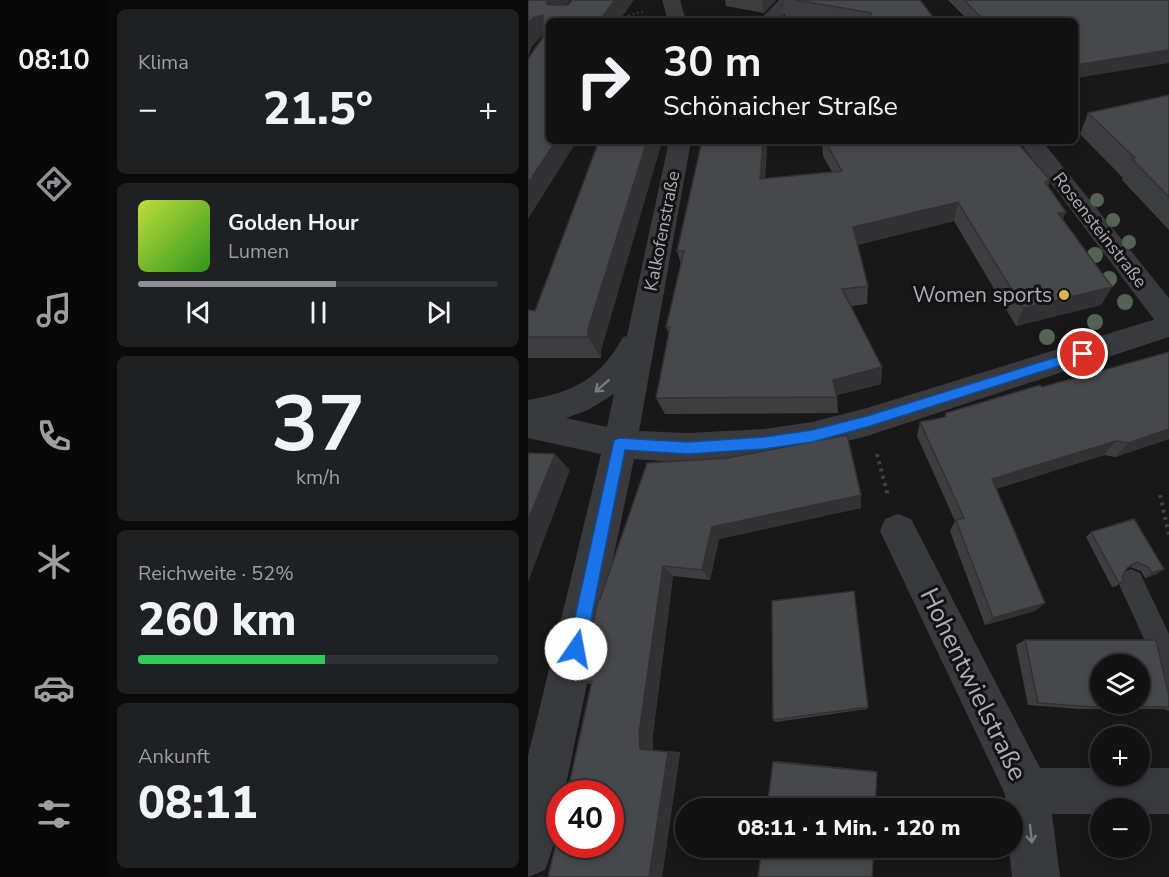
<!DOCTYPE html>
<html lang="de">
<meta charset="utf-8">
<style>
:root{--surface:#121213;--page:#1f2021;--text:#f1f3f6;--muted:#9c9ea0;--line:#313233;--accent:#8c9099}
body{margin:0;font-family:"Nunito Sans",sans-serif;background:var(--page);color:var(--text);height:100vh;display:flex;flex-direction:column;font-size:22px;white-space:nowrap}
*{box-sizing:border-box;margin:0}
p{font-size:20px;color:var(--muted)}
.icon{flex:none;width:33px;height:33px;fill:none;stroke:currentColor;stroke-width:2;stroke-linecap:round;stroke-linejoin:round}
.map{position:relative;flex:1;overflow:hidden}
.panel{display:flex;flex-direction:column;gap:9px;padding:9px;background:#0a0a0a;width:420px}
.panel>*{flex:none}
.hud{position:absolute;left:18px;top:18px;width:532px;height:126px;border-radius:9px;box-shadow:0 3px 9px #0003,0 0 0 2px var(--line);background:#121213;color:var(--text);overflow:hidden}
.controls{position:absolute;left:562px;top:654px;display:grid;gap:12px}
.controls a{display:grid;place-items:center;width:60px;height:60px;border-radius:50%;background:var(--surface);box-shadow:0 3px 9px #0003,0 0 0 2px var(--line);font-size:30px}
.speed{position:absolute;left:18px;top:780px;display:flex;gap:12px;font-size:30px;font-weight:700;text-align:center}
.speed>*{display:grid;place-content:center;width:78px;height:78px;border-radius:50%;background:var(--surface);box-shadow:0 3px 9px #0003,0 0 0 2px var(--line);line-height:1}
.speed .limit{border:9px solid #d22;background:#fff;color:#111}
.pin{position:absolute;display:grid;place-items:center;width:51px;height:51px;color:#fff;margin:-26px;border:3px solid #fff;border-radius:50%;box-shadow:0 2px 6px #0007}
.me{position:absolute;width:66px;margin:-33px;rotate:12deg;stroke-linejoin:round;filter:drop-shadow(0 0 4px #0008)}
.turn{display:flex;align-items:center;gap:21px;height:126px;padding:0 18px;font-size:27px}
.turn .icon{width:78px;height:78px;stroke-width:2.5}
.turn b{display:block;font-size:42px;line-height:51px}
.big{font-size:45px;font-weight:800;line-height:1.1}
.panel .widget{flex:1;display:flex;flex-direction:column;justify-content:center;gap:9px;min-width:0;padding:0 21px;border-radius:9px;background:var(--page)}
.panel .dial{align-items:center;gap:0}
.dial b{font-size:78px;line-height:1}
.song{display:flex;align-items:center;gap:18px}
.cover{width:72px;height:72px;border-radius:9px;background:linear-gradient(135deg,hsl(70 70% 55%),hsl(110 70% 35%))}
.played{height:6px;border-radius:3px;background:linear-gradient(90deg,var(--accent) 55%,var(--line) 55%)}
.keys{display:flex;justify-content:space-around;direction:ltr}
.heat{display:flex;justify-content:space-between;align-items:center;font-size:33px;direction:ltr}
.charge{height:9px;border-radius:4px;background:linear-gradient(90deg,#34c759 52%,var(--line) 0)}
.trip{position:absolute;left:147px;top:798px;width:348px;height:60px;border-radius:30px;background:var(--surface);box-shadow:0 3px 9px #0003,0 0 0 2px var(--line);font-weight:800;line-height:60px;text-align:center}
main{display:flex;flex:1;min-height:0}
.tabs{display:flex;flex-direction:column;width:108px;justify-content:space-around;align-items:center;background:#070708;color:var(--muted)}
.tabs .icon{width:42px;height:42px}
.tabs .active{color:var(--accent)}
.tabs b{font-size:27px;color:var(--text)}
.map>svg:first-child{display:block}
.lines{fill:none;stroke-linecap:round;stroke-linejoin:round}
.path-far1{stroke:#3f4045;stroke-width:2;stroke-dasharray:1.5 3;stroke-linecap:butt}
.path{stroke:#3f4045;stroke-width:4;stroke-dasharray:3 4.5;stroke-linecap:butt}
.service{fill:#393a3e;fill-rule:evenodd}
.minor{fill:#393a3e;fill-rule:evenodd}
.tertiary{fill:#393a3e;fill-rule:evenodd}
.tree{fill:#546356}
.wall{fill:#3d3e40}
.shaded-wall{fill:#323234}
.building{fill:#47484b;stroke:#323234;stroke-width:1.5;fill-rule:evenodd}
.oneway{stroke:#787a81}
.route{fill:#1a73e8;stroke:#114b97;stroke-width:1.5}
.poi-dot{fill:#dbb34e;stroke:#131314;stroke-width:2}
.labels{text-anchor:middle;stroke-width:6;stroke-linejoin:round;paint-order:stroke}
.far-street-label{font-size:18px;fill:#acaeb7;stroke:#131314}
.poi-label{font-size:21px;fill:#acaeb7;stroke:#131314;text-anchor:end}
.near-street-label{font-size:26px;fill:#acaeb7;stroke:#131314}
</style>
<main>
<nav class="tabs">
<b>08:10</b>
<svg class="icon active" aria-label="directions" viewBox="0 0 24 24"><path d="M12 3l9 9-9 9-9-9zM9 14v-3h6M13 9l2 2-2 2"/></svg>
<svg class="icon" aria-label="music" viewBox="0 0 24 24"><path d="M9 18V5l10-2v13"/><circle cx="6" cy="18" r="3"/><circle cx="16" cy="16" r="3"/></svg>
<svg class="icon" aria-label="phone" viewBox="0 0 24 24"><path d="M5 4h4l2 5-3 2q2 4 5 5l2-3 5 2v4C11 20 4 13 5 4z"/></svg>
<svg class="icon" aria-label="climate" viewBox="0 0 24 24"><path d="M12 3v18M4 7l16 10M4 17L20 7"/></svg>
<svg class="icon" aria-label="car" viewBox="0 0 24 24"><path d="M5 17H2v-5l4-1 3-4h7l3 4 3 1v5h-3M9 17h6M6 11h13"/><circle cx="7" cy="17" r="2"/><circle cx="17" cy="17" r="2"/></svg>
<svg class="icon" aria-label="filters" viewBox="0 0 24 24"><path d="M4 7h16M4 17h16"/><circle cx="9" cy="7" r="2"/><circle cx="15" cy="17" r="2"/></svg>
</nav>
<section class="panel">
<div class="widget"><p>Klima</p>
<div class="heat"><a>−</a><b class="big">21.5°</b><a>+</a></div>
</div>
<div class="widget">
<div class="song"><i class="cover"></i><div><b>Golden Hour</b><p>Lumen</p></div></div>
<div class="played"></div>
<div class="keys"><svg class="icon" aria-label="previous" viewBox="0 0 24 24"><path d="M18 5L8 12l10 7zM5 5v14"/></svg><svg class="icon" aria-label="pause" viewBox="0 0 24 24"><path d="M8 5v14M16 5v14"/></svg><svg class="icon" aria-label="next" viewBox="0 0 24 24"><path d="M6 5l10 7-10 7zM19 5v14"/></svg></div>
</div>
<div class="widget dial"><b>37</b><p>km/h</p></div>
<div class="widget"><p>Reichweite · 52%</p><b class="big">260 km</b><div class="charge"></div></div>
<div class="widget"><p>Ankunft</p><b class="big">08:11</b></div>
</section>
<div class="map">
<svg width="641" height="877" viewBox="0 0 641 877">
<rect width="100%" height="100%" fill="#181819"/>
<g class="lines">
<path class="path-far1" d="M92,19l20,-7 5,1"/>
<path class="path" d="M349,454l11,42
M632,495l9,40"/>
<path class="service" d="M603,569l9,4 29,61v77l-10,-4 -4,-10 -10,-56 -27,-59 4,-9z"/>
<path class="minor" d="M491,141h23l127,157v31l-10,-3z
M370,514l13,5 129,249h61v8h39v-8h29v46h-29v-6h-39v6h-49l8,63h-48l-3,-29h3v-40h-6l-1,-14 -125,-263 5,-12z"/>
<path class="tertiary" d="M134,0h18l6,21h-18z
M251,0h19l-20,21h-19z
M141,141h22l-52,290 49,2 76,-4 48,-7 55,-14 302,-93v22l-302,99 -55,14 -48,7 -76,6 -54,-4 -70,335h-4c0,26 -5,51 -15,76l-17,7v-121l73,-302 -73,-16v-38c46,-8 72,-21 95,-63l4,-1zM86,394l-7,33 -41,-9 22,-8z"/>
</g>
<g class="tree">
<circle cx="569" cy="200" r="7"/>
<circle cx="585" cy="220" r="7"/>
<circle cx="601" cy="242" r="7"/>
<circle cx="567" cy="255" r="8"/>
<circle cx="581" cy="279" r="8"/>
<circle cx="597" cy="302" r="8"/>
<circle cx="567" cy="322" r="8"/>
<circle cx="519" cy="337" r="8"/>
</g>
<path class="wall" d="M197,0h51l-12,13 -38,-7z
M256,0h136l16,21h-128l-23,-4z
M420,0h221l-93,21h-107z
M641,95v135l-47,-50 1,-2 -43,-44 8,-21z
M71,141h63l-61,209v8h-73v-48l7,1z
M294,141h195l33,39 -2,6 15,34 49,67 -11,18 -85,21 -62,-105 -97,24 11,41 -1,18 -16,2 31,61 -1,17 -44,11 1,18 -173,1 -9,-16 13,-64 -3,-7 15,-63 -4,-13 90,-106 -2,34 67,-7 -9,-16z
M514,387l127,52 -54,18 -11,-2 -108,34 49,114 -10,8 -50,14 -35,-94 5,-10 -38,-85 3,-14 24,-5 2,-4z
M119,463l214,45 -142,31 -9,41 -37,-4 -20,158v16l27,2 -18,125 -71,-193 -9,-2 18,-83z
M563,532l73,37 -7,5 -12,4 -4,-7 -11,-4 -4,2 -9,17 -5,1 -26,-50z
M497,640l144,56v12l-10,1h-78l-53,-4 -12,-60z
M340,707l-1,2 -91,13 -3,-2z
M249,761l98,10 2,1 -104,-10z"/>
<path class="shaded-wall" d="M20,0h22l-16,21 -8,-18z
M87,0h19l-15,21h-20z
M234,0h14l-12,13z
M15,15l6,19 -8,3 -9,9 -4,10v-33l5,-5z
M641,50v13l-93,15v-13z
M28,141h21l-49,78v-36z
M119,141h15l-61,209v8l-13,-21v-8z
M235,141h3l1,4 -4,54 -3,-20z
M430,202l-4,19 -101,25v-19z
M538,212l-8,19v-18z
M584,287l-11,18 -85,21 7,-18z
M354,367l-1,17 -47,12 -1,-16z
M641,429v10l-54,18 13,-14z
M588,441l-12,14 -119,37 7,-13z
M27,454l15,16 -42,112v-61z
M333,495v13l-142,31 -9,41 -8,-10 10,-43z
M135,566l10,10 -20,158v16l-13,-1 -1,-16z
M636,569l-7,5 -12,4 7,-5z
M517,603l-10,8 -50,14 8,-7z
M140,752h12l-18,125h-13z"/>
<path class="building" d="M0,0h20l-2,3 3,2h19l4,-5h43l-16,21h-50v120h7l-28,42v-124l15,-22v-22l-10,3 -5,5z
M268,0h124l16,21h-77l12,-1v-7z
M436,0h205v50l-93,15v-44h-91z
M641,95v102l-37,-38 3,-1 -47,-45z
M71,141h48l-59,188v8h-60v-27l7,1z
M174,141h61l-3,38 82,-8 -17,-30h191l34,39 -5,2 21,30 -8,1 54,74 -89,21 -65,-106 -105,25 15,59 -26,3 40,78 -49,13 4,17 -181,1 14,-71h-4l18,-76h-7z
M641,352v77l-41,14 -12,-2 -124,38 53,124 -52,15 -37,-98 8,-2 -44,-96 26,-5v-4l94,-28 2,2z
M319,435l14,60 -149,32 -10,43 -39,-4 -24,167 1,16 28,3 -19,125h-101l12,-51v18h50v-50h-43l25,-113 -10,1 16,-83h2l47,-136 80,-5z
M0,453l27,1 -27,67z
M606,519l30,50 -12,4 -4,-6 -11,-5 -10,6 -5,9 2,5 -5,1 -28,-51z
M326,591l14,116 -95,13 -1,-119z
M497,640h131l13,56v11h-76l-55,-4zM573,664h39v40h-39z
M245,762l104,10 -2,36h-108z
M234,848h112l-2,29h-114z"/>
<defs><path id="oneway-shaft" d="M-6 0H5M1.5-3L5.5 0L1.5 3" fill="none" stroke-width="1.6" stroke-linecap="round" stroke-linejoin="round" transform="scale(1.5)"/></defs>
<g class="oneway">
<use href="#oneway-shaft" transform="translate(74 386) rotate(139)"/>
<use href="#oneway-shaft" transform="translate(503 834) rotate(84)"/>
</g>
<path class="route" d="M555,349l6,5 -2,3 -220,70 -55,15 -48,7 -76,5 -63,-4 -40,199 -3,6 -6,2 -6,-2 -2,-6 46,-209 5,-2 69,4 76,-5 48,-7 55,-14z"/>
<circle class="poi-dot" cx="536" cy="295" r="6"/>
<g class="labels">
<g class="far-street-label">
<text transform="translate(572 230) rotate(52)" y="6">Rosensteinstraße</text>
<text transform="translate(134 231) rotate(-79)" y="6">Kalkofenstraße</text>
</g>
<g class="poi-label">
<text x="524" y="302">Women sports</text>
</g>
<g class="near-street-label">
<text transform="translate(446 684) rotate(64)" y="9">Hohentwielstraße</text>
</g>
</g>
</svg>
<div class="controls">
<a><svg class="icon" aria-label="layers" viewBox="0 0 24 24"><path d="M12 4l9 5-9 5-9-5zM3 14l9 5 9-5"/></svg></a>
<a>+</a>
<a>−</a>
</div>
<div class="speed"><div class="limit">40</div></div>
<div class="pin" style="left:555px;top:354px;background:#d93025"><svg class="icon" aria-label="arrive" viewBox="0 0 24 24"><path d="M6 21V4h12l-3 4 3 4H6"/></svg></div>
<svg class="me" style="left:48px;top:649px" viewBox="-20 -20 40 40"><circle r="19" fill="#fff"/><path d="M0-13L10 11 0 6-10 11z" fill="#1a73e8"/></svg>
<div class="trip">08:11 · 1 Min. · 120 m</div>
<div class="hud">
<div class="turn"><svg class="icon" aria-label="right" viewBox="0 0 24 24"><path d="M7 20v-9h11M14 6l5 5-5 5"/></svg><div><b>30 m</b>Schönaicher Straße</div></div>
</div>
</div>
</main>
